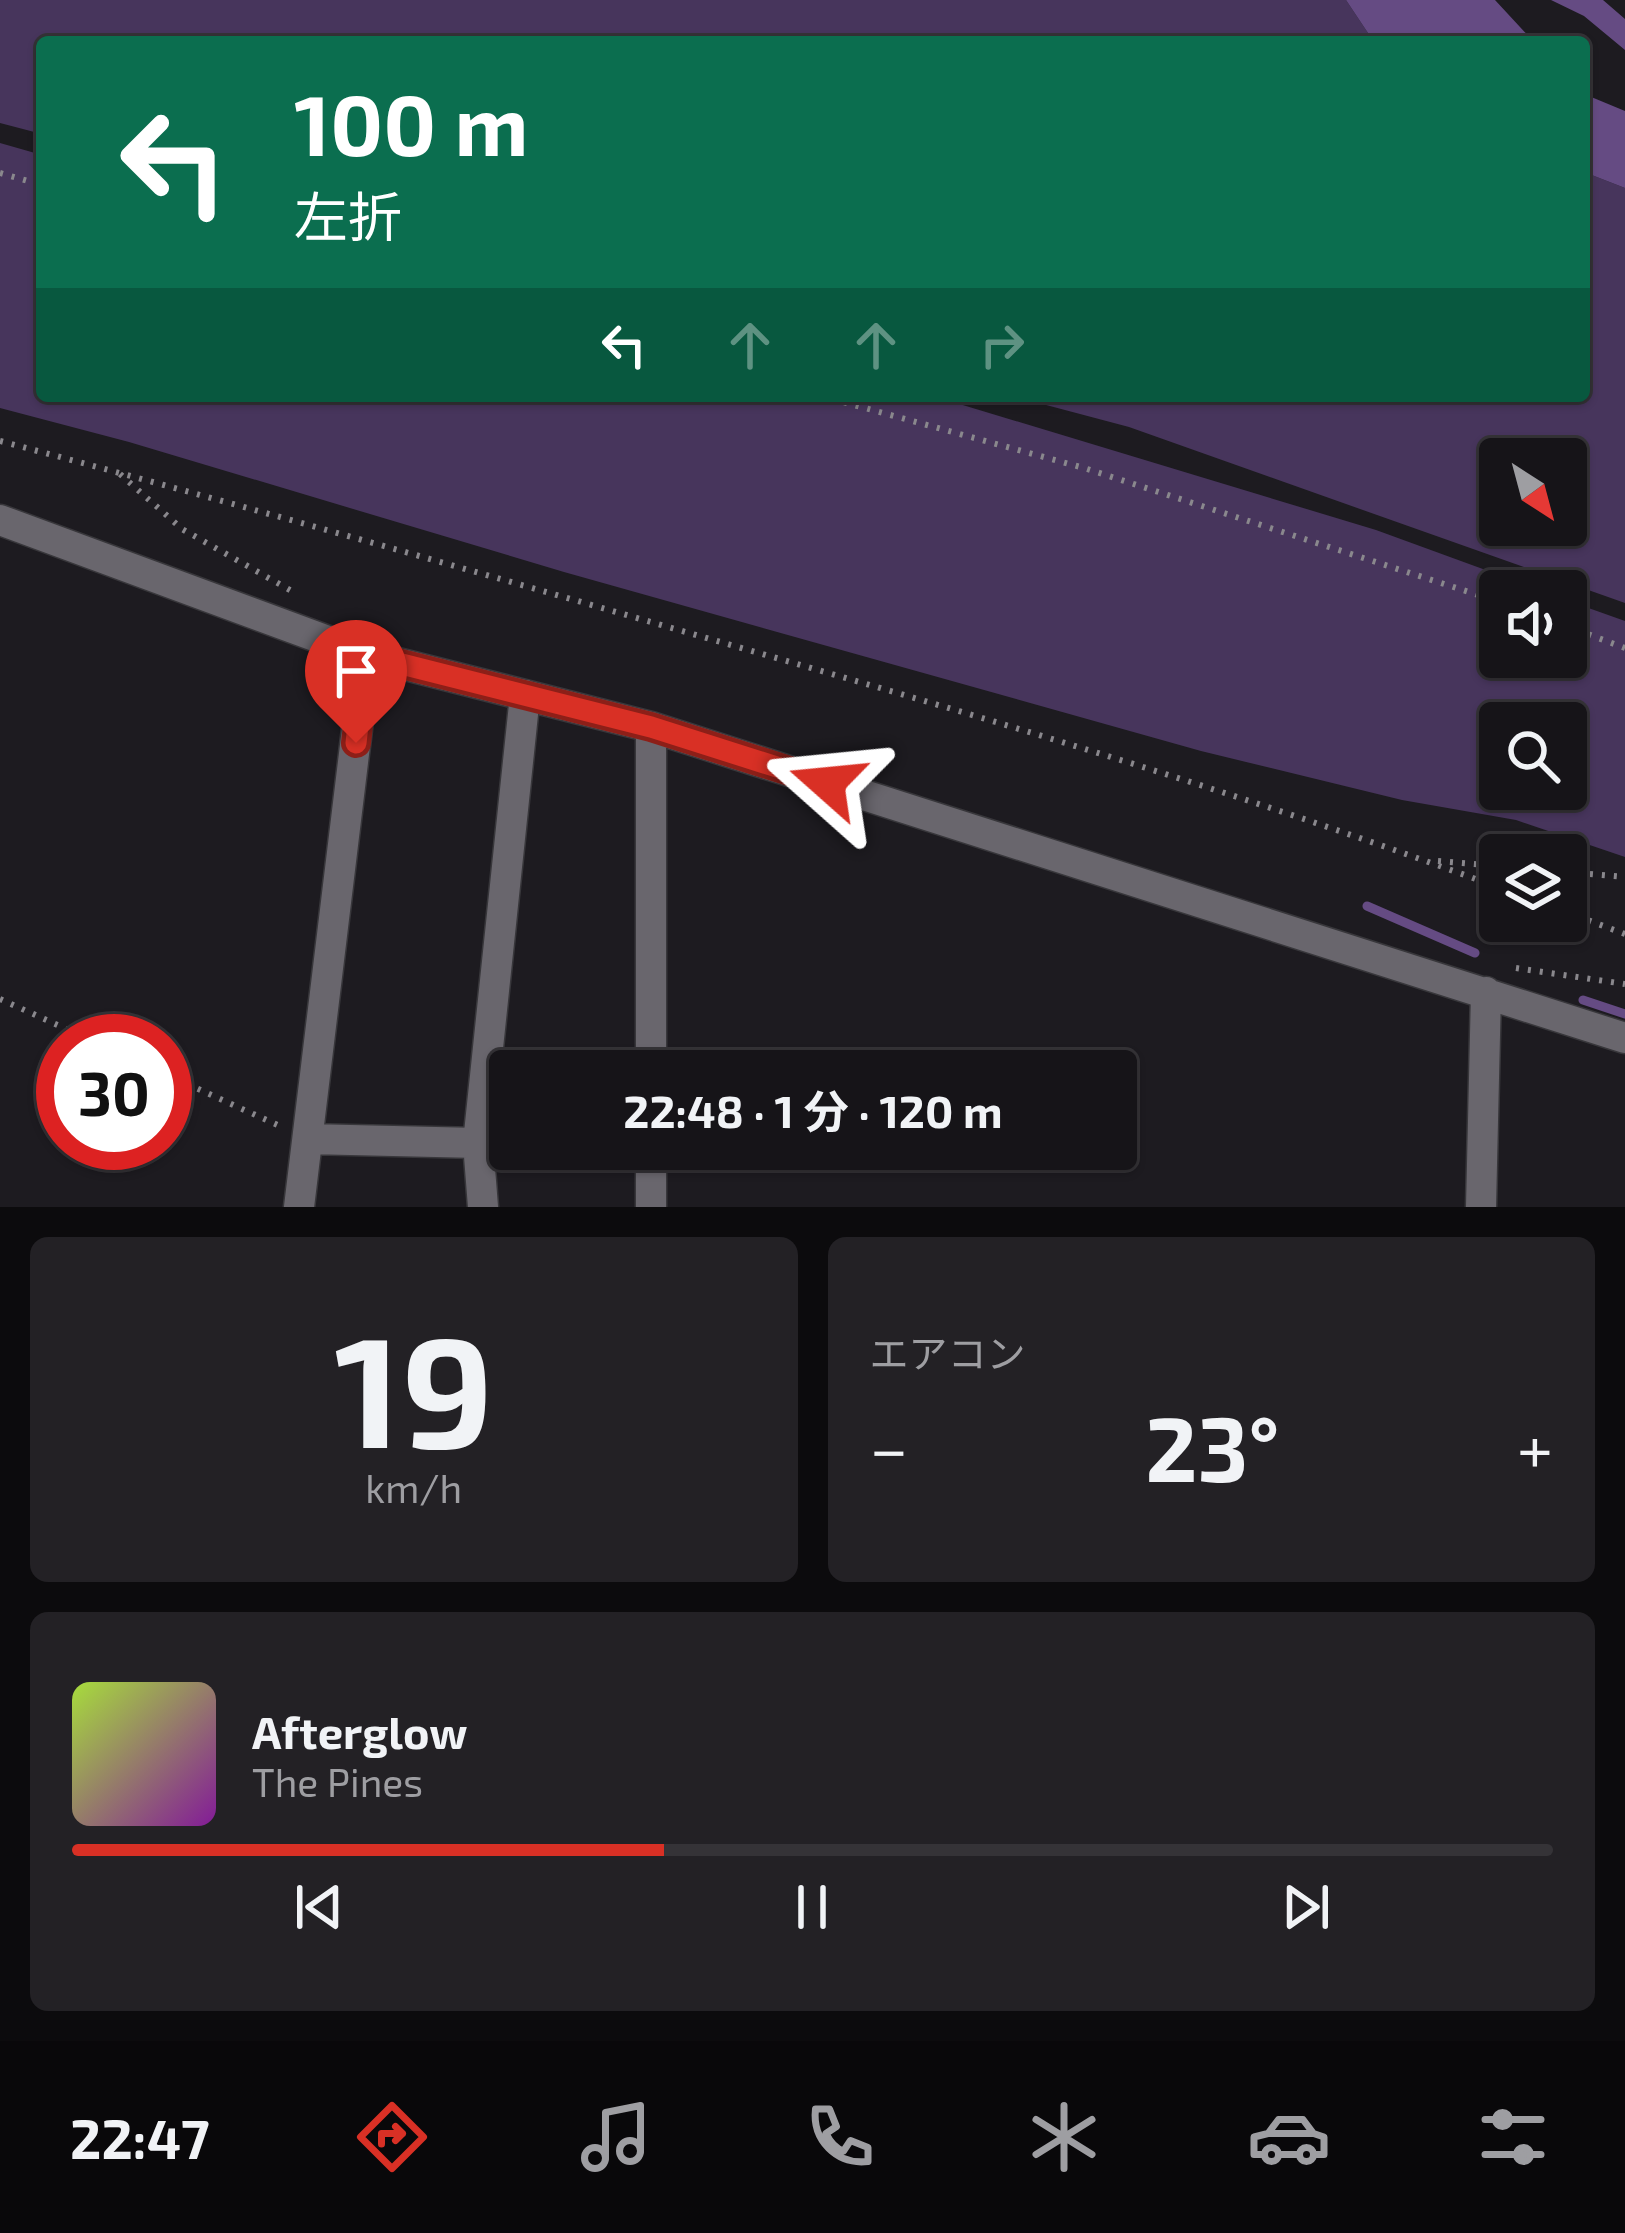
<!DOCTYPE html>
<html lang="ja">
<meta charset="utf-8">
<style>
:root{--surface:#161418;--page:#232125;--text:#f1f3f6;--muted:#9e9ea2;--line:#353337;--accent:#d93025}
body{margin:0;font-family:"Exo 2","Noto Sans JP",sans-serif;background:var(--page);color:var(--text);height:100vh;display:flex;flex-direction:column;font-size:45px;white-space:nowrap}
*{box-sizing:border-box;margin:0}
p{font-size:39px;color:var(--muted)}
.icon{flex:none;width:66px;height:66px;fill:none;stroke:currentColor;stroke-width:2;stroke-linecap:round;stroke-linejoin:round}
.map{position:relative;height:1207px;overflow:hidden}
.details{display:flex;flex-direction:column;gap:30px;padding:30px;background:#0c0b0d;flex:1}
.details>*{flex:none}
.top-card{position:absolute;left:36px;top:36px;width:1554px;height:366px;border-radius:12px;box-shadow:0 3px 9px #0004,0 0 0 3px var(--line);background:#0b6e4f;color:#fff;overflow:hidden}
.needle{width:78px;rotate:144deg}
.controls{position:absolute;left:1479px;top:438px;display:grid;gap:24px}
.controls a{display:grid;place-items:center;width:108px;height:108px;border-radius:12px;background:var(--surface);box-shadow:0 3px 9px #0004,0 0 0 3px var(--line);font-size:60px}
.speed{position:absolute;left:36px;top:1014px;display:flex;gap:24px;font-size:60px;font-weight:700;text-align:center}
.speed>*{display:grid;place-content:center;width:156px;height:156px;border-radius:50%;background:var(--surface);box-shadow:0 3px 9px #0004,0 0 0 3px var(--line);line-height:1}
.speed .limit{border:18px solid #d22;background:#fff;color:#111}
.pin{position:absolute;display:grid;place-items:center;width:102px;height:102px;color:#fff;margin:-123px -51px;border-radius:50% 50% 50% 0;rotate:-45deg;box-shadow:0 0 12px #0007}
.pin .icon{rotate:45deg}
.me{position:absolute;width:132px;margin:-66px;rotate:288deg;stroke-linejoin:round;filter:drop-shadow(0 0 9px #0008)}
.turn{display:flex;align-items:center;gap:42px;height:252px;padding:0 60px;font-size:54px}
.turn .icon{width:156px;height:156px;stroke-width:2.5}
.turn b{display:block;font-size:84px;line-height:102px}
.lanes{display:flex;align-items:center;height:114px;padding:0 60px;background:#0003;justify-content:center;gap:60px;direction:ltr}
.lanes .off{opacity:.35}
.big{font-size:90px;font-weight:700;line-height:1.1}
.details .card{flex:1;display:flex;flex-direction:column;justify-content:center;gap:18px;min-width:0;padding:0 42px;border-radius:18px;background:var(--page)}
.details .dial{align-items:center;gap:0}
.dial b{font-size:156px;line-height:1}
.song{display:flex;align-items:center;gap:36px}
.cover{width:144px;height:144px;border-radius:18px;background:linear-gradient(135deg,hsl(80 70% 55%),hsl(290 70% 35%))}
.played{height:12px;border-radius:6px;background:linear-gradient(90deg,var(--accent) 40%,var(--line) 40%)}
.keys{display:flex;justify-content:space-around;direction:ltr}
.heat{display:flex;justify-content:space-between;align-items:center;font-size:66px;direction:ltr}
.details .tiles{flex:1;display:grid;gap:30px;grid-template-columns:1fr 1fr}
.card:last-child{grid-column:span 2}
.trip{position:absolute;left:489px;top:1050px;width:648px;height:120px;border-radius:12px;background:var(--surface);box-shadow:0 3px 9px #0004,0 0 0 3px var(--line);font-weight:700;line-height:120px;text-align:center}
.tabs{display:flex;height:192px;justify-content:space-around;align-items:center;background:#09080a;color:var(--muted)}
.tabs .icon{width:84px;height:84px}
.tabs .current{color:var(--accent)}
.tabs b{font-size:54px;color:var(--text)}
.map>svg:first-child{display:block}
.green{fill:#47355c;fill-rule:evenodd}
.water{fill:#654b83}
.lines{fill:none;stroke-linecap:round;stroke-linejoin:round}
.stream{stroke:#654b83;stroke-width:9}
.street-casing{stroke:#38373b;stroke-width:33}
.path{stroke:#8a888d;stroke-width:6;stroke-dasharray:3 9;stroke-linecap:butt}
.street{stroke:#69666d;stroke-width:30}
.route-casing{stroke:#8d1f18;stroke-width:30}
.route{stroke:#d93025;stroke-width:21}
</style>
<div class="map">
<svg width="1625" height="1207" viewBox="0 0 1625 1207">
<rect width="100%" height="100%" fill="#1d1b20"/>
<path class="green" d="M0,0h1346l28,42h-1332v92l-42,-11z
M0,143l42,12v241h891l443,134 167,61h-43v66h66v-57l59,21v236l-109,-37 -114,-20 -201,-49 -637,-179 -435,-130 -129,-34zM1500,723h66v66h-66z
M1584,172l41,16v415l-496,-176 -117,-31h572zM1500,459h66v66h-66z"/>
<path class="water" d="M1346,0h149l39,42h-160z
M1551,0h52l22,19v31l-41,-34z
M1584,94l41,17v77l-41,-16z"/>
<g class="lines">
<path class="stream" d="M1367,906l108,47
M1583,1000l42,14"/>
<g class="street-casing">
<path id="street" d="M0,520l366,135 285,72 974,311
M651,1071v-344
M308,1139l170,4 32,-2
M299,1207l67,-552
M483,1207l-5,-64 47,-448
M651,1207v-58
M1481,1207l5,-215"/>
</g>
<path class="path" d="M0,173l42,12
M821,396l263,72 416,134
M0,441c238,63 474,130 710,198 266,76 531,153 790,249
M120,474l62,55 115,65
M1566,626l59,22
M1438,861l62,5
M1566,872l59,5
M1566,912l59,22
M1516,968l109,16
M0,999l93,42
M165,1074l117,53"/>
<use href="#street" class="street"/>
</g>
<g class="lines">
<g class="route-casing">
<path id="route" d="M356,743l10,-88 285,72 176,56"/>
</g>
<use href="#route" class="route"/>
</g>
</svg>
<div class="controls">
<a><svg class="needle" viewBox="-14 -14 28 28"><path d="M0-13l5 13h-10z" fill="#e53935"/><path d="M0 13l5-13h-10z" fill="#9e9ea2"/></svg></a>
<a><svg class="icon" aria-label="sound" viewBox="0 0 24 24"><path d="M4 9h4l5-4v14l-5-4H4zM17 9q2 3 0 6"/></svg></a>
<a><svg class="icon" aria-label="search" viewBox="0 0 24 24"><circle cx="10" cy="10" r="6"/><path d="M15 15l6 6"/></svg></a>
<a><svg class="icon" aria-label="layers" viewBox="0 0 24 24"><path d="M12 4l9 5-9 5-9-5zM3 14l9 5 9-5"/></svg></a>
</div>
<div class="speed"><div class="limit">30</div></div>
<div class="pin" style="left:356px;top:743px;background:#d93025"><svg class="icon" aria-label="arrive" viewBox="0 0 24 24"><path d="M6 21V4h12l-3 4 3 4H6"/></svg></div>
<svg class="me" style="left:827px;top:783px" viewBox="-20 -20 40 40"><path d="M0-17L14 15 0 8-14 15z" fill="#d93025" stroke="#fff" stroke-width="4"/></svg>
<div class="trip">22:48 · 1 分 · 120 m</div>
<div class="top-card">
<div class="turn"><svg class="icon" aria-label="left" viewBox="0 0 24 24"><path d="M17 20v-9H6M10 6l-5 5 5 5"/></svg><div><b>100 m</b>左折</div></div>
<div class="lanes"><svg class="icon" aria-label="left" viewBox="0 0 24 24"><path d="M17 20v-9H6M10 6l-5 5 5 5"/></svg><svg class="icon off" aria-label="ahead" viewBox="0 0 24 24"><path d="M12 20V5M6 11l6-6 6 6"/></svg><svg class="icon off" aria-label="ahead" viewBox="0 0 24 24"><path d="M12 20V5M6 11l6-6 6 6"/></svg><svg class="icon off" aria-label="right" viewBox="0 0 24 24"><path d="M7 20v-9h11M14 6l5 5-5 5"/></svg></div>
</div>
</div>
<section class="details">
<div class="tiles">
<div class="card dial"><b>19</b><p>km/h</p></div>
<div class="card"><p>エアコン</p>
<div class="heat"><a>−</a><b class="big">23°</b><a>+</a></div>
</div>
<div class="card">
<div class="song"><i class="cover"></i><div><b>Afterglow</b><p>The Pines</p></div></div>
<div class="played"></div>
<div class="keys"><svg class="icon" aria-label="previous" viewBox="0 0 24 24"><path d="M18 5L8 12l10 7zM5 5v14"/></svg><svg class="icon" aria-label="pause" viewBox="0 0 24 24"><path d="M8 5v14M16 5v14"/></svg><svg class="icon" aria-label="next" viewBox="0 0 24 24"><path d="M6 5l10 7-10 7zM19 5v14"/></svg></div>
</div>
</div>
</section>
<nav class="tabs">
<b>22:47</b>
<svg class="icon current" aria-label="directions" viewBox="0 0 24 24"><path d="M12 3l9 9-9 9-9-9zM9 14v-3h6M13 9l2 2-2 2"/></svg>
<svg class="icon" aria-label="music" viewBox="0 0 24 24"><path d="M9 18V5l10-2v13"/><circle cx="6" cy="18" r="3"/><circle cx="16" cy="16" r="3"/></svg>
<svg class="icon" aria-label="phone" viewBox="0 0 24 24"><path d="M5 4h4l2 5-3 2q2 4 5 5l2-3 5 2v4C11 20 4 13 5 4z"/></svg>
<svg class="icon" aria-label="climate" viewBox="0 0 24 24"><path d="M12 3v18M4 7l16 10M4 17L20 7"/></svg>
<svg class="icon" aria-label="car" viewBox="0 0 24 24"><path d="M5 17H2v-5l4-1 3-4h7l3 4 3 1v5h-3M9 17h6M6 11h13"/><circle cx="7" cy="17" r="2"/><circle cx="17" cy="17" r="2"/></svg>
<svg class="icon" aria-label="filters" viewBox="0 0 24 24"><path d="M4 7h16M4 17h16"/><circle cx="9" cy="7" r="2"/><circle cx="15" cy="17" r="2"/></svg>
</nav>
